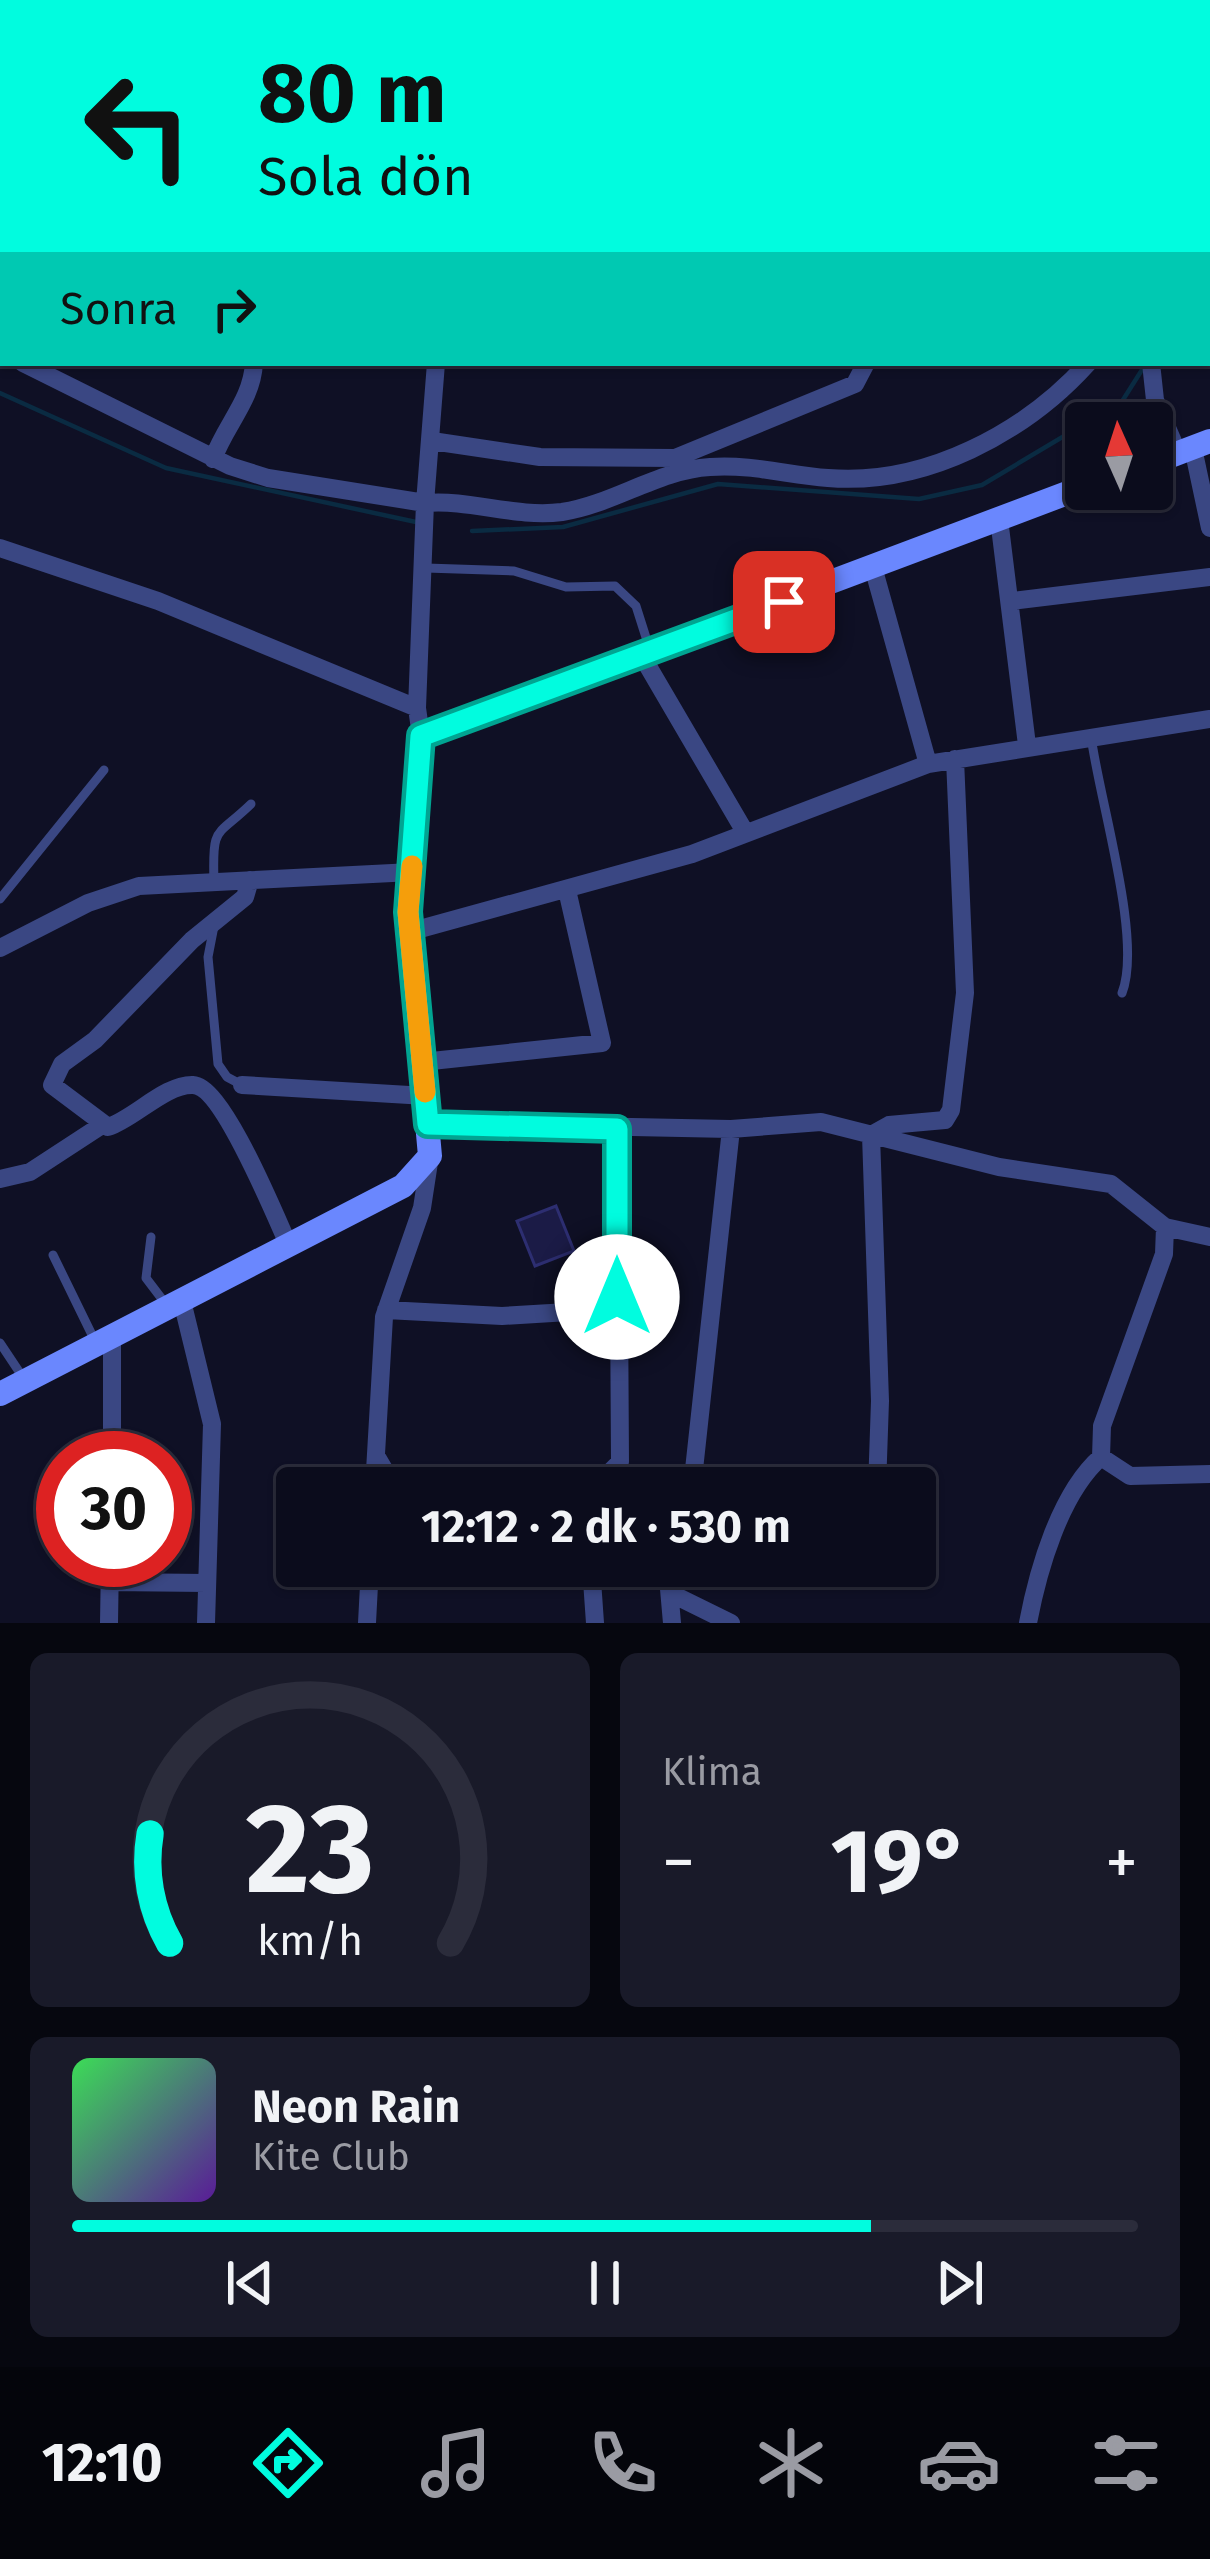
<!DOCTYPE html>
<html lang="tr">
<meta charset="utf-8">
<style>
:root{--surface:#0b0c1c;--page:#191a29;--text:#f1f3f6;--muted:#9a9ba3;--line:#2b2c3b;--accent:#01fcdf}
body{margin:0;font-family:"Fira Sans",sans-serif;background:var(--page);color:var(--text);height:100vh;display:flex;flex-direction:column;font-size:45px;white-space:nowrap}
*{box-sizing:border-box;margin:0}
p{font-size:39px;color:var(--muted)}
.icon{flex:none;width:66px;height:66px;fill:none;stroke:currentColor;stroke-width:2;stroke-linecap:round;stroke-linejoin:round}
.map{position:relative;height:1623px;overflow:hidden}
.panel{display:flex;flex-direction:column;gap:30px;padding:30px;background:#06070f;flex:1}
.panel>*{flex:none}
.top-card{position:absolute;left:0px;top:0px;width:1212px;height:366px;box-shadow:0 3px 9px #0004,0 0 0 3px var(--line);background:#01fcdf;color:#111;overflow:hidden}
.needle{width:78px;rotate:357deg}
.controls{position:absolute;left:1065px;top:402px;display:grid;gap:24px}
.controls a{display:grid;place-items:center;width:108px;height:108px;border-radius:12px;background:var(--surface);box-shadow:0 3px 9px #0004,0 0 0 3px var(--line);font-size:60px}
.speed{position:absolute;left:36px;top:1431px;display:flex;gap:24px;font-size:60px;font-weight:700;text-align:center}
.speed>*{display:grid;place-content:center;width:156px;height:156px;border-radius:50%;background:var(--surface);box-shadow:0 3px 9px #0004,0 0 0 3px var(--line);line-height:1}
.speed .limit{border:18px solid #d22;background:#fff;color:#111}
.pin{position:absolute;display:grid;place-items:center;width:102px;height:102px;color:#fff;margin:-51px;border-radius:24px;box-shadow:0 6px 18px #0006}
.me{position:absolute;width:132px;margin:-66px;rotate:0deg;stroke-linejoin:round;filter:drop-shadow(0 0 9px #0008)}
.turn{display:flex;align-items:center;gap:42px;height:252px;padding:0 60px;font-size:54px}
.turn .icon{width:156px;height:156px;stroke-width:2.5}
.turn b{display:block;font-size:84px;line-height:102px}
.then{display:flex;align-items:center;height:114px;padding:0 60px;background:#0003;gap:24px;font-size:45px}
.big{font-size:90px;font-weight:700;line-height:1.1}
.panel .tile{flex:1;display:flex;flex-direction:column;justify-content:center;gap:18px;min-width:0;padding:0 42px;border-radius:18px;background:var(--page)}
.panel .dial{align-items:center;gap:0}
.dial svg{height:312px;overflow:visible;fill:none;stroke:var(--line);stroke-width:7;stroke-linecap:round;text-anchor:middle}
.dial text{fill:var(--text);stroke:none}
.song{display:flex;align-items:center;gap:36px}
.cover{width:144px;height:144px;border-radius:18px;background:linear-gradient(135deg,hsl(130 70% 55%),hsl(270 70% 35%))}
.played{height:12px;border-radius:6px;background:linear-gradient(90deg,var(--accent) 75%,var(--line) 75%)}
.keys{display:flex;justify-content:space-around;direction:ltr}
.heat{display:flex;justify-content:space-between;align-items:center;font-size:66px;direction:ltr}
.panel .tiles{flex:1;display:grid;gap:30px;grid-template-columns:1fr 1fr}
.tile:last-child{grid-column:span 2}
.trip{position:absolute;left:276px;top:1467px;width:660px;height:120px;border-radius:12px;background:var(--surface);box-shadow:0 3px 9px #0004,0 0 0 3px var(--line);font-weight:700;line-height:120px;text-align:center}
.menu{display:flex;height:192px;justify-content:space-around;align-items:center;background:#04050b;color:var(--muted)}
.menu .icon{width:84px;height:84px}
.menu .current{color:var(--accent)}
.menu b{font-size:54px;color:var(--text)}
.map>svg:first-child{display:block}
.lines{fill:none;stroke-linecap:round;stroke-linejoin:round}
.stream{stroke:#0a2b42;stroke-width:4.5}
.building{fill:#1b1b46;stroke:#2d2e71;stroke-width:3}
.lane{stroke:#3a4783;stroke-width:9}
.street{stroke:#3a4783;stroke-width:18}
.secondary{stroke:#6a87fe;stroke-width:24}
.route-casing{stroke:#01a491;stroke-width:30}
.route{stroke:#01fcdf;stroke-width:21}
.slow{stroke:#f59e0b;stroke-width:21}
</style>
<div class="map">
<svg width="1210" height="1623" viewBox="0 0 1210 1623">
<rect width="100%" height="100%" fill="#0f1025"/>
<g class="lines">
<path class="stream" d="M0,393l166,75 250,54
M1087,423l34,-20 24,-38
M472,531l91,-4 155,-43 201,15 63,-14 104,-62"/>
</g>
<path class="building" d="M556,1206l18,45 -39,15 -18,-45z"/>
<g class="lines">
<path class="lane" d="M0,46l3,-5
M426,568l88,3 52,16 49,-1 21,20 13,41
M1091,736c8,63 52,204 31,257
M214,882c-2,-58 2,-44 37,-78
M0,899l104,-129
M214,926l-6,31 10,107 9,13 15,8
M151,1237l-5,41 19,25
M53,1255l42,86
M0,1343l24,36"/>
<path class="street" d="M32,0l8,3
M89,0l2,3
M431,0l1,3
M556,0l1,3
M725,0l1,3
M315,3l2,-3
M1209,42l1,-2
M1209,290h1
M0,351l3,2
M23,363l207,103 38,12 157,25 -8,205 4,28
M436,363l-11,140c46,-4 90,15 137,9 52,-8 96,-42 148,-45 41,-3 78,8 118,11 97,8 197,-45 260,-115
M1151,363l4,37 23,53
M432,441l108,16 135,1 180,-74 11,-21
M1193,448l17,80
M213,459c13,-35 39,-59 41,-96
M999,519l28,226
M0,548l158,53 259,107
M873,567l55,197
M1012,601l198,-24
M642,656l103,176
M250,880l-5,17 -53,43 -97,100 -33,24 -10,21 56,42c26,-8 57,-43 85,-42 30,1 83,133 96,161
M409,932l283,-78 236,-90 282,-45
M0,948l88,-45 51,-17 273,-14
M422,1062l180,-19 -35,-153
M242,1085l184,11
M428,1123l303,6 90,-7 178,45 112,17 54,43 45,10
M0,1179l30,-7 72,-47
M1165,1227l-1,27 -62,172 -1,31 29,19 80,-2
M182,1301l30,123 -6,199
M386,1310l116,6 116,-7
M112,1337v121
M378,1459l17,29
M374,1488l10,-171 38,-109 8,-52
M511,1488h80
M594,1488l26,-26 -2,-333
M692,1488l39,-359
M877,1488l3,-87 -9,-266 18,-10 56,-5 6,-10 14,-117 -10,-234
M591,1566l4,57
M667,1566l5,57
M109,1582l98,1
M672,1594l59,29
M109,1623l1,-63
M367,1623l3,-57
M1028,1623c10,-53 32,-130 73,-166"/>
<path class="secondary" d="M1152,463l58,-22
M0,1394l403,-208 27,-30 -22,-244 13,-176 665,-250"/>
</g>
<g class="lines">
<g class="route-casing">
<path id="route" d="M617,1297v-168l-189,-5 -20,-212 13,-176 363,-134"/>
</g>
<use href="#route" class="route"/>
<path class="slow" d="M412,866l-4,46 17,180"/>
</g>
</svg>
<div class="controls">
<a><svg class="needle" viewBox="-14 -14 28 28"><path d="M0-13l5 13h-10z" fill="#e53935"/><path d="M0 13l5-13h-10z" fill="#9a9ba3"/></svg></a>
</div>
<div class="speed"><div class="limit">30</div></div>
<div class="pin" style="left:784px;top:602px;background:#d93025"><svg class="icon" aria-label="arrive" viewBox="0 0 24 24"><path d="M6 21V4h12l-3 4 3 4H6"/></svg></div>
<svg class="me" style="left:617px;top:1297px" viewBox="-20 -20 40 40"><circle r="19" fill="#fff"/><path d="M0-13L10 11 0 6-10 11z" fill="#01fcdf"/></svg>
<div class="trip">12:12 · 2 dk · 530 m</div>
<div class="top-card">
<div class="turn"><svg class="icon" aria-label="left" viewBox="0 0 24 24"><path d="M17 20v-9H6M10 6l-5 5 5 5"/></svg><div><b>80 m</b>Sola dön</div></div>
<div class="then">Sonra<svg class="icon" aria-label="right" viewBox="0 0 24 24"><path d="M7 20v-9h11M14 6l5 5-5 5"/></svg></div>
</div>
</div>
<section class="panel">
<div class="tiles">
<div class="tile dial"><svg viewBox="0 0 100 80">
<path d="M14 69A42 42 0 1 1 86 69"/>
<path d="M14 69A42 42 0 0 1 9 41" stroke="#01fcdf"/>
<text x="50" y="56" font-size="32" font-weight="700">23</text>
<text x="50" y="72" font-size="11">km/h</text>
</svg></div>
<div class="tile"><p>Klima</p>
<div class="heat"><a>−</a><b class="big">19°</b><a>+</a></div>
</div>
<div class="tile">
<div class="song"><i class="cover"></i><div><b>Neon Rain</b><p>Kite Club</p></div></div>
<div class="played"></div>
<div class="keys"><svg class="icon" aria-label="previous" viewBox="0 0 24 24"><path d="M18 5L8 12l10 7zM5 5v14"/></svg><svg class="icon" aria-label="pause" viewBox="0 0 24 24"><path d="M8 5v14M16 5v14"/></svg><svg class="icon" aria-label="next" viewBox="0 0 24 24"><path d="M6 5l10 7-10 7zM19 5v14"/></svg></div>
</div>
</div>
</section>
<nav class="menu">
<b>12:10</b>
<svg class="icon current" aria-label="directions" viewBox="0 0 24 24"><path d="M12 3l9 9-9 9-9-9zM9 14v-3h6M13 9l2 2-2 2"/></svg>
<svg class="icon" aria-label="music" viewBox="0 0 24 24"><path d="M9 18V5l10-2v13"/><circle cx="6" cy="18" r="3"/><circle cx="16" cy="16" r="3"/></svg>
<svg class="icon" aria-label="phone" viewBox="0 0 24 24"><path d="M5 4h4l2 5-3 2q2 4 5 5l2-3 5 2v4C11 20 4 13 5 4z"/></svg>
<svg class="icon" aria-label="climate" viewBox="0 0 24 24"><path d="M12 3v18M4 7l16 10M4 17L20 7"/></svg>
<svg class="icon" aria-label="car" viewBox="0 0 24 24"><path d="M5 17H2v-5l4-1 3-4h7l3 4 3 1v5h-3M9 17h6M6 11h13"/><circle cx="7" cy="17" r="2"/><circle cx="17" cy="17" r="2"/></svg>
<svg class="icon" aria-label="filters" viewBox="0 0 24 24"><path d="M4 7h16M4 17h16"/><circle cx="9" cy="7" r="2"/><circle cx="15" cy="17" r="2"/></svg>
</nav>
